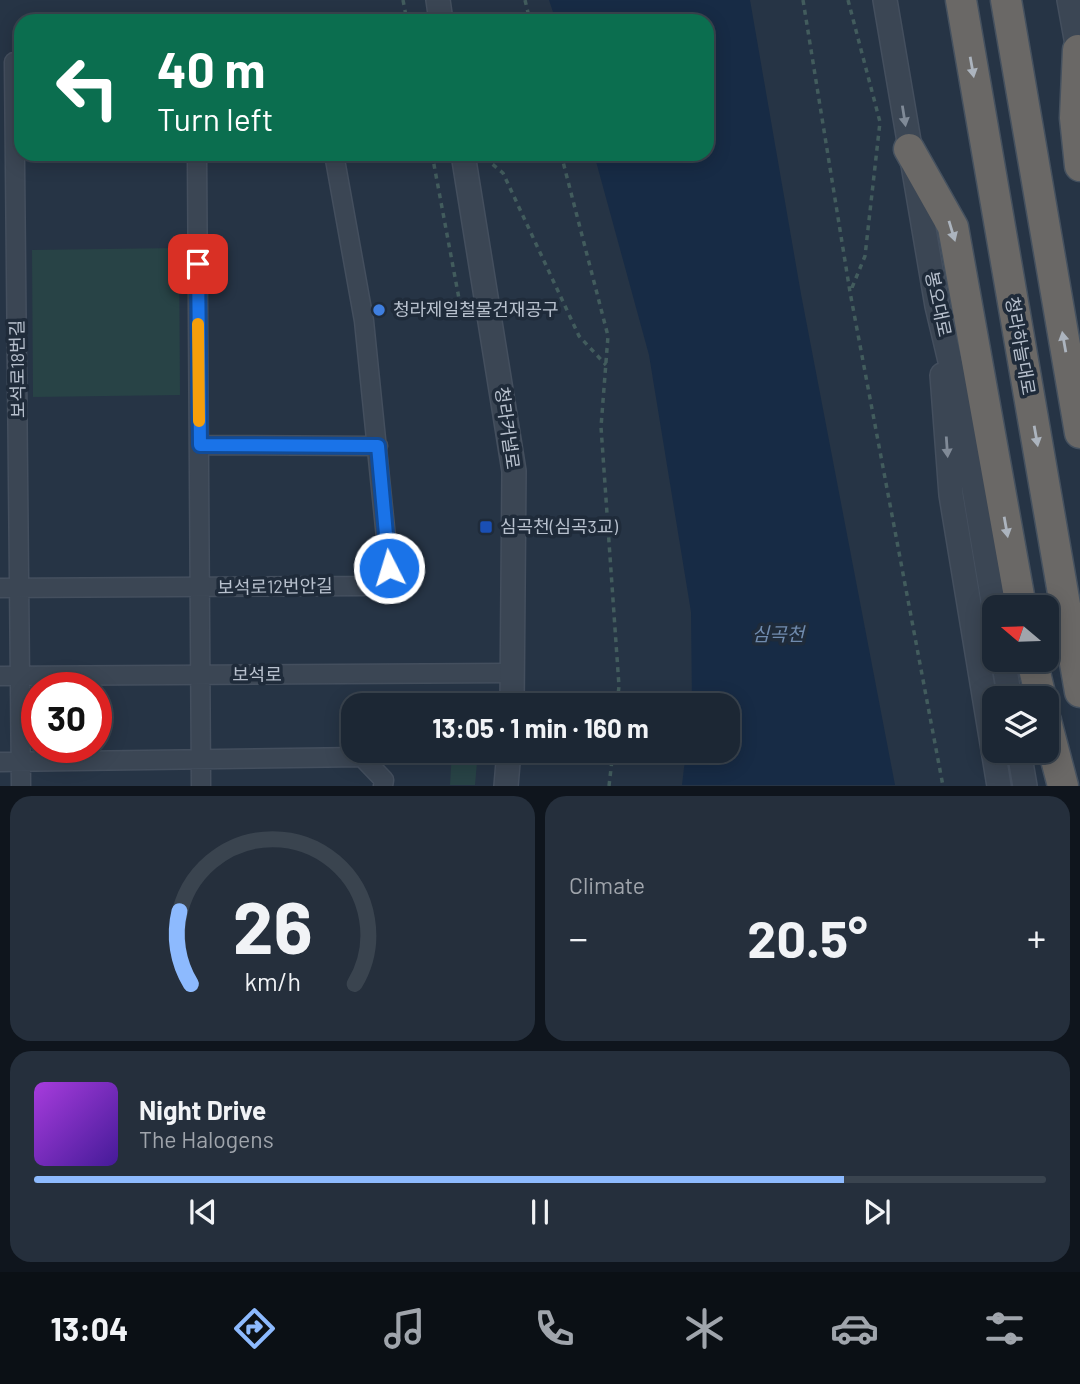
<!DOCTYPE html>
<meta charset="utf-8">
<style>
:root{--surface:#1c2734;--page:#252f3c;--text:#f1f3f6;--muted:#a0a5ac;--line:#3a444f;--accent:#8dbafe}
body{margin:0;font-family:Barlow,"Noto Sans KR",sans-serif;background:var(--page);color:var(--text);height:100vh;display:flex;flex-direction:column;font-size:26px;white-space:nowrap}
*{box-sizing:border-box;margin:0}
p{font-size:23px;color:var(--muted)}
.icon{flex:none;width:38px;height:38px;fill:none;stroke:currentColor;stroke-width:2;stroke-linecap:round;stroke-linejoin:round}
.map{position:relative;height:786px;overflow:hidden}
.side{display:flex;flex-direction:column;gap:10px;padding:10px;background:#0f151d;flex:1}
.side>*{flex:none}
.banner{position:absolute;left:14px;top:14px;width:700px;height:147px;border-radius:21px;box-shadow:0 4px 18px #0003,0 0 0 2px var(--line);background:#0b6e4f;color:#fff;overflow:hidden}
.needle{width:46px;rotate:289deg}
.tools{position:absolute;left:982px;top:595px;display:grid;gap:14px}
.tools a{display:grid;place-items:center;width:77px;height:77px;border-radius:14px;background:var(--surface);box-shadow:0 4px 18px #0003,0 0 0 2px var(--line);font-size:35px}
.speed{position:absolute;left:21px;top:672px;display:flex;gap:14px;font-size:35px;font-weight:700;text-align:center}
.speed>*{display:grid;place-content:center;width:91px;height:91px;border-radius:50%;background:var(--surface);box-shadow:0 4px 18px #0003,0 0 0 2px var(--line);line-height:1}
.speed .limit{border:10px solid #d22;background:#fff;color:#111}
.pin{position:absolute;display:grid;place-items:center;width:60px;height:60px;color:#fff;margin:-30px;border-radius:14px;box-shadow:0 4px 10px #0006}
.me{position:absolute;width:77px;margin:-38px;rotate:355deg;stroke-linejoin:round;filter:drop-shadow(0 0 5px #0008)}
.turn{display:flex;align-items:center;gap:24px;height:147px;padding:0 28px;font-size:32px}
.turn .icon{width:91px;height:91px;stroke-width:2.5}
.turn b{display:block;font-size:49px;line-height:60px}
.big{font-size:52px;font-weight:700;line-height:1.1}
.side .tile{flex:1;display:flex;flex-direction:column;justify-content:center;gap:10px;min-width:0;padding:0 24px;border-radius:21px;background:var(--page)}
.side .dial{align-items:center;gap:0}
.dial svg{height:182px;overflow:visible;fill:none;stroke:var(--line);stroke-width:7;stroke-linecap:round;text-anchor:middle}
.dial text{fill:var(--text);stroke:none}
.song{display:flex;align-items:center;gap:21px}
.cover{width:84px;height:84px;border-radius:10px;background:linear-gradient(135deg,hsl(280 70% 55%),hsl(260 70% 35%))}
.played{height:7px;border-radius:4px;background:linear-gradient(90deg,var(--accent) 80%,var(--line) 80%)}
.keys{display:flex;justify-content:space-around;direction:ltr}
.heat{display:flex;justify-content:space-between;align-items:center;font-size:38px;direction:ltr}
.side .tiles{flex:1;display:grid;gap:10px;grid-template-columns:1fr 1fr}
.tile:last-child{grid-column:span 2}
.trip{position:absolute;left:341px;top:693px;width:399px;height:70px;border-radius:21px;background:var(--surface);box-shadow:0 4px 18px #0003,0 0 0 2px var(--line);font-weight:700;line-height:70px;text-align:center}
.tabs{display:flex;height:112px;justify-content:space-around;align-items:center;background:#0b1015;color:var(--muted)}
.tabs .icon{width:49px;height:49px}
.tabs .current{color:var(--accent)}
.tabs b{font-size:32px;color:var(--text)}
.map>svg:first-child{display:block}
.green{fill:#284346}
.water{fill:#172b45}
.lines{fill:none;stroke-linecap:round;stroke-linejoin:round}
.minor-casing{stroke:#444f5e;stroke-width:21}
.tertiary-casing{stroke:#444f5e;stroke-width:26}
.trunk-casing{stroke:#45515f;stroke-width:33}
.path{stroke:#425c5d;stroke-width:3.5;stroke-dasharray:5 5;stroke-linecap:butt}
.minor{stroke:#3b4654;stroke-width:18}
.tertiary{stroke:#3b4654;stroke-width:23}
.trunk{stroke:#6a6866;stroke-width:30}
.oneway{fill:#acb4be}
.oneway2{fill:#808a97}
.route-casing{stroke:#114b97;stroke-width:18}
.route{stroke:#1a73e8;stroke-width:12}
.slow{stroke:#f59e0b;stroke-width:12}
.shop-dot{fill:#3f7fe0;stroke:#1f2b3a;stroke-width:2.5}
.transit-dot{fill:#1a4fb4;stroke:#1f2b3a;stroke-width:2.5}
.labels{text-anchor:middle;stroke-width:7;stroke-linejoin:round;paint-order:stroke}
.street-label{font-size:18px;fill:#b8c1ce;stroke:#1f2b3a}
.poi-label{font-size:18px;fill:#b8c1ce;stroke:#1f2b3a;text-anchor:start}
.water-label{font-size:19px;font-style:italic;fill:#708bae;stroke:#1f2b3a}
</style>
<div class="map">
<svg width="1080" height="786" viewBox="0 0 1080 786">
<rect width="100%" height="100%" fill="#263445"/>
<path class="green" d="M179,248l1,147 -147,2 -1,-147z
M452,751h26l-3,34h-25z"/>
<path class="water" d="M549,0h201l51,294 94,491h-213l4,-34h42v-46h-36l-1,-93 -42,-257 -55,-201h113v-133h-151z"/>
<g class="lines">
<g class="minor-casing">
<path id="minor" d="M14,62l7,724
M197,154l4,632
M199,445l179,1
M0,588l364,-2 25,-19 -25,-246 -30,-167
M0,676l514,-3
M0,762l362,-5 22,23 -1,6"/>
</g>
<g class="tertiary-casing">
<path id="tertiary" d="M438,0l3,21
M885,0l52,306 22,93 35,208
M1069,0l11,61
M463,154l51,317 -2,234
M942,375l9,120 48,291
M1003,660l7,38
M1019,751l6,35
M506,786l3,-35"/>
</g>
<g class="trunk-casing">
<path id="trunk" d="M961,0l119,692
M1006,0l74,433
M1078,50l-3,68 5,48
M909,149l44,78 68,380
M1032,660l9,38
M1046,721l17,65"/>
</g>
<path class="path" d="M403,0l4,21
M525,0l5,21
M803,0l47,292 93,494
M848,0l32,122 -15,134 -14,34
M432,154l31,166
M561,154l47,182 -7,91 18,259 -2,19
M485,158l18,15 76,163 27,29
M609,786l4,-35"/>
<use href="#minor" class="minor"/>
<use href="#tertiary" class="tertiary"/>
<use href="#trunk" class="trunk"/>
</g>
<defs><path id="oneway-solid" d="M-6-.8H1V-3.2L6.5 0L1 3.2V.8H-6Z" transform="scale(1.75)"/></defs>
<g class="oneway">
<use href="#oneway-solid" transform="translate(972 67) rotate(80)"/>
<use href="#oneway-solid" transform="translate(952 231) rotate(73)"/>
<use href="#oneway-solid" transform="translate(1064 342) rotate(-100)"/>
<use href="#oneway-solid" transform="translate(1036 436) rotate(80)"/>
<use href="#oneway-solid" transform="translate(1006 527) rotate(80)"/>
</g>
<g class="oneway2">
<use href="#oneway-solid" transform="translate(904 116) rotate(81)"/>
<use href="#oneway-solid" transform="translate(947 447) rotate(86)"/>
</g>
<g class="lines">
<g class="route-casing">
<path id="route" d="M198,264l2,181 178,1 11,122"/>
</g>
<use href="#route" class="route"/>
<path class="slow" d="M198,324l1,97"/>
</g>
<circle class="shop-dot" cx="379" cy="310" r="7"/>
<rect class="transit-dot" x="479" y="520" width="14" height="14" rx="3.5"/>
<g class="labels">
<g class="street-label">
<text transform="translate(938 304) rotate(78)" y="6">봉오대로</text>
<text transform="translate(1020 346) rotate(80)" y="6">청라하늘대로</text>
<text transform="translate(18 369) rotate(-91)" y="6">보석로18번길</text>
<text transform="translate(507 428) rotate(82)" y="6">청라커낼로</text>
<text transform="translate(275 587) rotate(-1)" y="6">보석로12번안길</text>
<text x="257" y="681">보석로</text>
</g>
<g class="poi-label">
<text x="393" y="316">청라제일철물건재공구</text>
<text x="500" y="533">심곡천(심곡3교)</text>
</g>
<g class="water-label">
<text x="778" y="641">심곡천</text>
</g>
</g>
</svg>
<div class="tools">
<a><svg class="needle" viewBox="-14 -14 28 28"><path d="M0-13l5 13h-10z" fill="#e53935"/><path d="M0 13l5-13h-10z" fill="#a0a5ac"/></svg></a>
<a><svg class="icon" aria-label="layers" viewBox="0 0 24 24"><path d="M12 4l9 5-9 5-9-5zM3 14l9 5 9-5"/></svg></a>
</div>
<div class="speed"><div class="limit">30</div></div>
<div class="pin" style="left:198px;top:264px;background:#d93025"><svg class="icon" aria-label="arrive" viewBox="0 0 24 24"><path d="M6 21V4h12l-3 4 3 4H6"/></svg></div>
<svg class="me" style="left:389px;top:568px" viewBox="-20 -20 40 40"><circle r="17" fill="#1a73e8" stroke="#fff" stroke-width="3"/><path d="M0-11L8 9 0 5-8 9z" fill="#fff"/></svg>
<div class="trip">13:05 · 1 min · 160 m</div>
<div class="banner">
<div class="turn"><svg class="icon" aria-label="left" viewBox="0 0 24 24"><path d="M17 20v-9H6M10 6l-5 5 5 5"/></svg><div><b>40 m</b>Turn left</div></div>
</div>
</div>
<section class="side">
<div class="tiles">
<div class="tile dial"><svg viewBox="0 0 100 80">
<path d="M14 69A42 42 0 1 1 86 69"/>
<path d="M14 69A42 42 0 0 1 9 37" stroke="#8dbafe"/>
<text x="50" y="56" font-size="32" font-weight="700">26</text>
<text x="50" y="72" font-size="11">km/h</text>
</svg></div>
<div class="tile"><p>Climate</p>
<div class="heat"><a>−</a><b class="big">20.5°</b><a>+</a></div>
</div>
<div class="tile">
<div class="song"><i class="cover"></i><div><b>Night Drive</b><p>The Halogens</p></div></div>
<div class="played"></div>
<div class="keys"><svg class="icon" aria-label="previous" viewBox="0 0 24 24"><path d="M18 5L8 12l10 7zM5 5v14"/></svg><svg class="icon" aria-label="pause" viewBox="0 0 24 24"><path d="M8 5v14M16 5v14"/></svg><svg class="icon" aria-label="next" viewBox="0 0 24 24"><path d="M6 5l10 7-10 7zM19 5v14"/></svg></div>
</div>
</div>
</section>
<nav class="tabs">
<b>13:04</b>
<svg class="icon current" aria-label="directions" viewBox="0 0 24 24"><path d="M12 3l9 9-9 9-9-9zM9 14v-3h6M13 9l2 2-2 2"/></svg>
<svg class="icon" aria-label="music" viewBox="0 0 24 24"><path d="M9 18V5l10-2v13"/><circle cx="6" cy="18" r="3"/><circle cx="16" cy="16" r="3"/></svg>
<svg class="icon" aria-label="phone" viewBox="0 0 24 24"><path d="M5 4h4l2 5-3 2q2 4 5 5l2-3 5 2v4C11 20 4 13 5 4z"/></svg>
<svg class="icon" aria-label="climate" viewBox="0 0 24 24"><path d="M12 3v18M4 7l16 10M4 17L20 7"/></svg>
<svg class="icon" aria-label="car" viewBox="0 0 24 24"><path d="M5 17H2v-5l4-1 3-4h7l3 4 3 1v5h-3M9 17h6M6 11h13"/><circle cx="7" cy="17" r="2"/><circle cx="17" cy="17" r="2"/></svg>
<svg class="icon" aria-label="filters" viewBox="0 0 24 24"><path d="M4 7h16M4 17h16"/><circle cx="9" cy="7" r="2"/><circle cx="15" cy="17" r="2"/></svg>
</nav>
